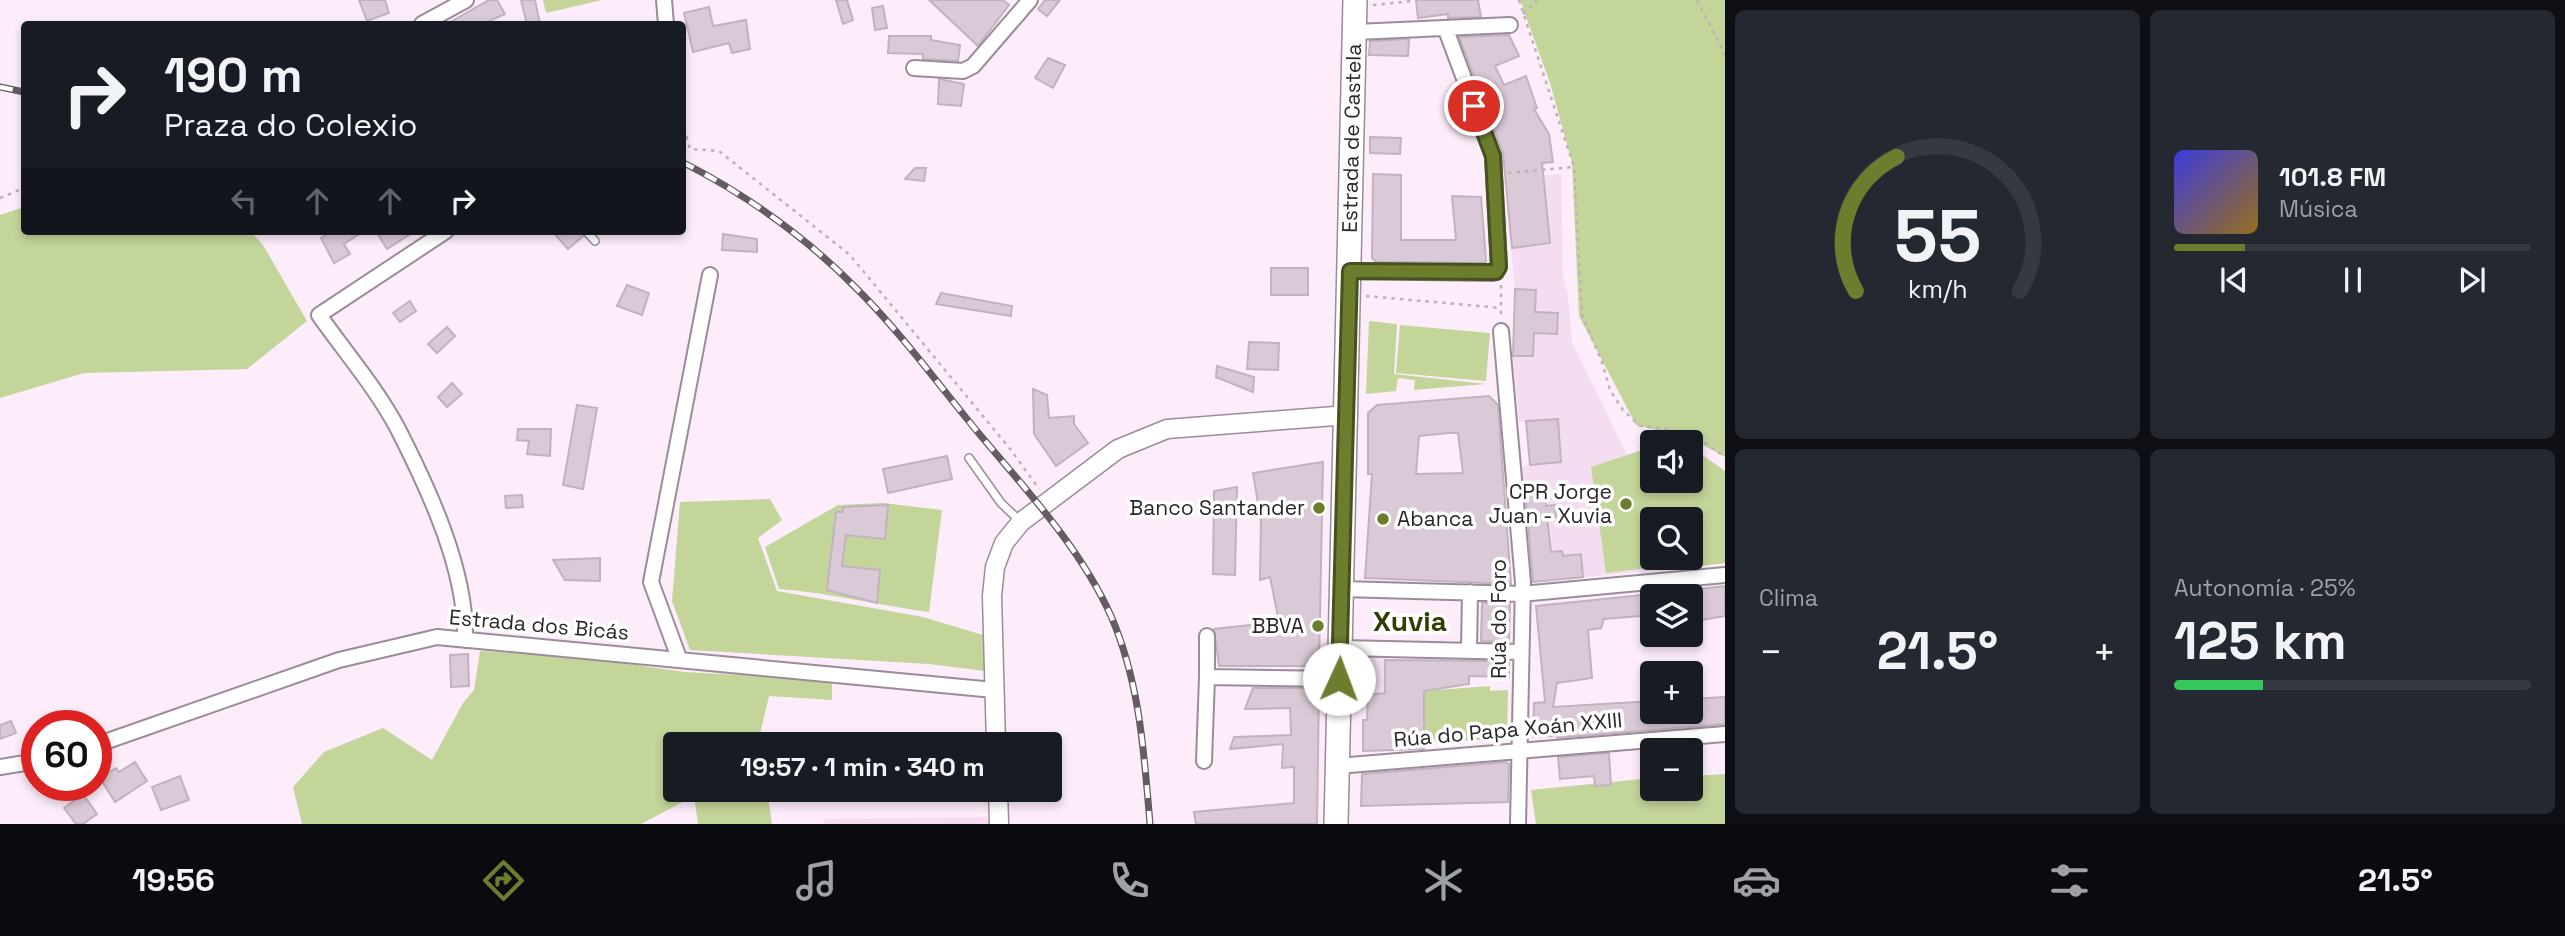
<!DOCTYPE html>
<html lang="es">
<meta charset="utf-8">
<style>
:root{--surface:#171b24;--page:#242831;--text:#f1f3f6;--muted:#9ea1a6;--line:#363941;--accent:#6c7e2e}
body{margin:0;font-family:"Space Grotesk",sans-serif;background:var(--page);color:var(--text);height:100vh;display:flex;flex-direction:column;font-size:26px;white-space:nowrap}
*{box-sizing:border-box;margin:0}
p{font-size:23px;color:var(--muted)}
.icon{flex:none;width:38px;height:38px;fill:none;stroke:currentColor;stroke-width:2;stroke-linecap:round;stroke-linejoin:round}
.map{position:relative;flex:1;overflow:hidden}
.panel{display:flex;flex-direction:column;gap:10px;padding:10px;background:#0d0f14;width:840px}
.panel>*{flex:none}
.banner{position:absolute;left:21px;top:21px;width:665px;height:214px;border-radius:7px;box-shadow:0 4px 10px #0003;background:#171b24;color:var(--text);overflow:hidden}
.controls{position:absolute;left:1640px;top:430px;display:grid;gap:14px}
.controls a{display:grid;place-items:center;width:63px;height:63px;border-radius:7px;background:var(--surface);box-shadow:0 4px 10px #0003;font-size:35px}
.speed{position:absolute;left:21px;top:710px;display:flex;gap:14px;font-size:35px;font-weight:700;text-align:center}
.speed>*{display:grid;place-content:center;width:91px;height:91px;border-radius:50%;background:var(--surface);box-shadow:0 4px 10px #0003;line-height:1}
.speed .limit{border:10px solid #d22;background:#fff;color:#111}
.pin{position:absolute;display:grid;place-items:center;width:60px;height:60px;color:#fff;margin:-30px;border:4px solid #fff;border-radius:50%;box-shadow:0 2px 7px #0007}
.me{position:absolute;width:77px;margin:-38px;rotate:2deg;stroke-linejoin:round;filter:drop-shadow(0 0 5px #0008)}
.turn{display:flex;align-items:center;gap:24px;height:147px;padding:0 28px;font-size:32px}
.turn .icon{width:91px;height:91px;stroke-width:2.5}
.turn b{display:block;font-size:49px;line-height:60px}
.lanes{display:flex;align-items:center;height:66px;padding:0 28px;background:#0003;justify-content:center;gap:35px;direction:ltr}
.lanes .off{opacity:.35}
.big{font-size:52px;font-weight:700;line-height:1.1}
.panel .tile{flex:1;display:flex;flex-direction:column;justify-content:center;gap:10px;min-width:0;padding:0 24px;border-radius:10px;background:var(--page)}
.panel .dial{align-items:center;gap:0}
.dial svg{height:182px;overflow:visible;fill:none;stroke:var(--line);stroke-width:7;stroke-linecap:round;text-anchor:middle}
.dial text{fill:var(--text);stroke:none}
.song{display:flex;align-items:center;gap:21px}
.cover{width:84px;height:84px;border-radius:10px;background:linear-gradient(135deg,hsl(240 70% 55%),hsl(40 70% 35%))}
.played{height:7px;border-radius:4px;background:linear-gradient(90deg,var(--accent) 20%,var(--line) 20%)}
.keys{display:flex;justify-content:space-around;direction:ltr}
.heat{display:flex;justify-content:space-between;align-items:center;font-size:38px;direction:ltr}
.charge{height:10px;border-radius:5px;background:linear-gradient(90deg,#34c759 25%,var(--line) 0)}
.panel .tiles{flex:1;display:grid;gap:10px;grid-template-columns:repeat(2,1fr)}
.trip{position:absolute;left:663px;top:732px;width:399px;height:70px;border-radius:7px;background:var(--surface);box-shadow:0 4px 10px #0003;font-weight:700;line-height:70px;text-align:center}
.dock{display:flex;height:112px;justify-content:space-around;align-items:center;background:#090b0e;color:var(--muted)}
.dock .icon{width:49px;height:49px}
.dock .on{color:var(--accent)}
.dock b{font-size:32px;color:var(--text)}
main{display:flex;flex:1;min-height:0}
.map>svg:first-child{display:block}
.built{fill:#f4ddf0;fill-rule:evenodd}
.green{fill:#c4d59a;fill-rule:evenodd}
.building{fill:#dacad7;stroke:#c2b2bf;stroke-width:2;fill-rule:evenodd}
.lines{fill:none;stroke-linecap:round;stroke-linejoin:round}
.service-casing{stroke:#9b8c99;stroke-width:10}
.minor-casing{stroke:#9b8c99;stroke-width:18}
.tertiary-casing{stroke:#9b8c99;stroke-width:21}
.primary-casing{stroke:#9b8c99;stroke-width:26}
.path{stroke:#bdb0bb;stroke-width:2.5;stroke-dasharray:3.5 5;stroke-linecap:butt}
.service{stroke:#fff;stroke-width:7}
.minor{stroke:#fff;stroke-width:14}
.tertiary{stroke:#fff;stroke-width:18}
.primary{stroke:#fff;stroke-width:23}
.rail-casing{stroke:#645b63;stroke-width:7}
.rail{stroke:#fff;stroke-width:4.5;stroke-dasharray:13;stroke-linecap:butt}
.route-casing{stroke:#46521e;stroke-width:18}
.route{stroke:#6c7e2e;stroke-width:12}
.poi-dot{fill:#6c7e2e;stroke:#fff;stroke-width:2.5}
.labels{text-anchor:middle;stroke-width:7;stroke-linejoin:round;paint-order:stroke}
.street-label{font-size:21px;fill:#2b252a;stroke:#fff}
.poi-label{font-size:21px;fill:#2b252a;stroke:#fff;text-anchor:end}
.district-label{font-size:28px;font-weight:bold;fill:#313d01;stroke:#fff}
</style>
<main>
<div class="map">
<svg width="1725" height="824" viewBox="0 0 1725 824">
<rect width="100%" height="100%" fill="#fdecfa"/>
<path class="built" d="M1561,174l2,102 5,20 4,46 55,113 25,-8v34h38l1,-34 34,24v92l-192,19 -12,-115 9,-2 -4,-43h-7l-6,-66 2,-67 -10,-109zM1652,520h38v38h-38z
M1385,657v3h7v32l-35,3 4,-37z
M991,817v7h-167l-1,-5z"/>
<path class="green" d="M543,0h59l-56,13z
M1520,0h205v457l-33,-18 -56,-14 -57,-109 -7,-154 -22,-79z
M24,207v24h226l13,14 44,76 -60,48 -163,4 -84,25v-183z
M1369,321l28,3 -3,50 92,10 -72,6 1,-10 -17,-2 -2,13 -30,3z
M1400,325l90,8 -4,48 -90,-8z
M1652,447v34h38l1,-34 34,24v92l-25,3 -1,-4 -93,11 -11,-79 6,-1v-5h-7l-3,-21zM1652,520h38v38h-38z
M770,499l12,21 -24,18 19,53 146,26 60,18 2,36 -56,-7 -239,-14 -18,-49 8,-99z
M883,503l59,7 -13,102c-51,-7 -99,-19 -150,-23l-14,-42 73,-42z
M480,651l98,6 107,15 147,8v20l-63,-4 -9,38 1,10h-85v45h91l5,35h-74l-4,-28 -53,28h-339l-9,-37 31,-35 59,-24 49,32 31,-57 11,-13z
M1490,686v5l18,-1 -1,48 -83,6v-53z
M1725,774v50h-189l-5,-34 121,-12v11h38l1,-13z"/>
<path class="building" d="M359,0h26l4,13 -22,8z
M489,0h8l8,14 -22,10h-36z
M521,0h14l5,24h-13z
M836,0h11l6,20 -10,4z
M929,0h74l6,5 -31,41z
M1045,0h15l-13,16 -9,-7z
M1416,0h62l3,17 -33,1v-4l-30,4z
M883,6l4,22 -12,2 -3,-22z
M709,7l4,19 33,-6 4,29 -18,4 -3,-10 -36,9 -9,-39z
M1509,35l10,21 -24,10 9,19 22,-9 11,32 -3,1 15,25 4,28 -11,1 8,80 -38,5 -9,-95 -44,-116z
M889,36h42v4l29,5 -2,16 -35,-2v-5l-35,-1z
M1409,39l-1,17 -39,-1 1,-14z
M1048,58l17,7 -12,23 -18,-10z
M939,79l25,5 -3,22 -23,-2z
M1370,137l31,1 -1,16 -30,-1z
M915,168h11l-2,13 -19,-2z
M1373,174l28,1v65h55l-4,-44 29,1 5,64 -2,2 -108,-1 -4,-4z
M333,231h31l-20,13 6,10 -16,9 -13,-25z
M376,231h39l-28,18z
M552,231h28l3,5 -15,13z
M723,234l34,5v13l-35,-2z
M1271,268h37v27h-37z
M627,285l22,8 -7,22 -25,-9z
M1515,289l21,1 -1,22 23,1 -1,21 -23,-1 -1,23h-20z
M941,293l71,13 -1,10 -75,-12z
M410,301l6,10 -16,11 -7,-9z
M447,327l8,9 -18,17 -9,-9z
M1249,342l30,1 -1,27 -31,-1z
M1217,366l37,11 -1,15 -37,-15z
M452,383l10,11 -15,13 -9,-10z
M1033,389l14,6 2,23 25,-2v8l14,19 -32,23 -22,-32z
M1489,396l9,9 13,179 -146,-6 7,-104h-4v-61l9,-8zM1448,433h10l5,40 -47,1 3,-38z
M577,405l20,3 -14,81 -20,-4z
M1558,419l3,43 -31,3 -4,-44z
M518,429h33l-1,27 -23,-2 2,-13 -12,-1z
M947,456l5,23 -64,14 -5,-24z
M1323,462l-4,204h-100l-5,-37 65,-7 -9,-45 -10,3 1,-59 -8,-48z
M1237,487l-2,88 -22,-1 1,-83z
M1545,487l1,19 9,-1 1,12h-9l4,35 11,-1 1,5 18,-2 2,23 -50,5 -8,-93z
M522,495l1,12 -17,1 -1,-12z
M888,505l-3,34 -39,-4 -4,31 38,4 -3,33 -50,-13 9,-78h7v-5z
M600,558v23l-35,-1 -12,-20z
M1725,586v30l-35,6v-32z
M1652,594v21l-48,4 -3,9 -13,2 4,48 -35,5 -4,24 99,-6v11h38v-13l35,-2v27l-168,14 -1,-2 -23,1 1,-34 11,-1 -9,-96z
M1482,603h28l-1,39 -28,-1z
M468,654l1,32 -18,1 -1,-32z
M1385,660l124,1v16l-40,-1v8l-45,7v58l-61,2v-31h4l1,-25 17,-2z
M1253,688h66l-2,136h-121l-2,-12 100,-9v-36l-12,1 1,-24 -53,5 4,-12 57,-2 -1,-27 -45,1z
M11,721l5,12 -16,6v-14z
M1609,753l2,32 -16,1 -1,-10 -34,3 -2,-22z
M135,762l12,19 -32,21 -15,-24 16,-10 3,4z
M1506,762l3,2 -1,38 -147,4 1,-32z
M180,776l9,24 -28,10 -9,-23z
M83,794l14,20 -14,10h-7l-12,-16z"/>
<g class="lines">
<g class="service-casing">
<path id="service" d="M586,231l9,10
M969,458l32,45 20,19"/>
</g>
<g class="minor-casing">
<path id="minor" d="M664,0l2,24
M422,24l44,-24
M1356,32l154,-7
M914,68l49,3 10,-5 57,-66
M446,231l-127,84c26,37 58,74 79,114 31,61 69,142 67,211
M1350,271l143,2 6,-6 -6,-111 -47,-126
M1501,331l22,251 -5,242
M1342,589l180,5 203,-19
M1207,636v41
M1341,648l180,4
M1469,650l1,-58
M679,658l-28,-76 59,-307
M96,745l243,-85 98,-23 557,53
M1204,761l3,-84 132,2
M1337,766l388,-32
M0,767l37,-6"/>
</g>
<g class="tertiary-casing">
<path id="tertiary" d="M996,744l-4,-148 3,-29 9,-24 17,-21 97,-73 49,-20 181,-14
M998,789l1,35"/>
</g>
<g class="primary-casing">
<g id="primary">
<path id="s1" d="M1336,824l19,-824"/>
</g>
</g>
<path class="path" d="M1519,0l55,167 8,148 20,47 8,28 13,20 17,16 33,4 29,11 23,16
M1697,0l28,55
M1373,5l40,-4
M1523,14l14,-14
M682,120l8,29 29,2 131,104 161,195 28,39
M1508,173l66,-6
M0,198l24,-10
M1501,285v32
M1366,296l135,12"/>
<use href="#service" class="service"/>
<use href="#minor" class="minor"/>
<use href="#tertiary" class="tertiary"/>
<use href="#primary" class="primary"/>
<g class="rail-casing">
<path id="rail" d="M0,87l24,5
M682,162c65,33 125,76 176,128 44,44 83,98 123,146 47,56 100,113 130,180 29,67 33,137 39,208"/>
</g>
<use href="#rail" class="rail"/>
</g>
<g class="lines">
<g class="route-casing">
<path id="route" d="M1339,679l11,-408 146,1 3,-5 -6,-111 -19,-50"/>
</g>
<use href="#route" class="route"/>
</g>
<g class="poi-dot">
<circle cx="1626" cy="504" r="7"/>
<circle cx="1319" cy="508" r="7"/>
<circle cx="1383" cy="519" r="7"/>
<circle cx="1318" cy="626" r="7"/>
</g>
<g class="labels">
<g class="street-label">
<text dy="7" stroke="none"><textPath href="#s1" startOffset="686">Estrada de Castela</textPath></text>
<text transform="translate(1499 619) rotate(-90)" y="7">Rúa do Foro</text>
<text transform="translate(539 625) rotate(5)" y="7">Estrada dos Bicás</text>
<text transform="translate(1508 730) rotate(-5)" y="7">Rúa do Papa Xoán XXIII</text>
</g>
<g class="poi-label">
<text x="1612" y="499">CPR Jorge<tspan x="1612" dy="24">Juan - Xuvia</tspan></text>
<text x="1305" y="515">Banco Santander</text>
<text x="1397" y="526" text-anchor="start">Abanca</text>
<text x="1304" y="633">BBVA</text>
</g>
<g class="district-label">
<text x="1410" y="631">Xuvia</text>
</g>
</g>
</svg>
<div class="controls">
<a><svg class="icon" aria-label="sound" viewBox="0 0 24 24"><path d="M4 9h4l5-4v14l-5-4H4zM17 9q2 3 0 6"/></svg></a>
<a><svg class="icon" aria-label="search" viewBox="0 0 24 24"><circle cx="10" cy="10" r="6"/><path d="M15 15l6 6"/></svg></a>
<a><svg class="icon" aria-label="layers" viewBox="0 0 24 24"><path d="M12 4l9 5-9 5-9-5zM3 14l9 5 9-5"/></svg></a>
<a>+</a>
<a>−</a>
</div>
<div class="speed"><div class="limit">60</div></div>
<div class="pin" style="left:1474px;top:106px;background:#d93025"><svg class="icon" aria-label="arrive" viewBox="0 0 24 24"><path d="M6 21V4h12l-3 4 3 4H6"/></svg></div>
<svg class="me" style="left:1339px;top:679px" viewBox="-20 -20 40 40"><circle r="19" fill="#fff"/><path d="M0-13L10 11 0 6-10 11z" fill="#6c7e2e"/></svg>
<div class="trip">19:57 · 1 min · 340 m</div>
<div class="banner">
<div class="turn"><svg class="icon" aria-label="right" viewBox="0 0 24 24"><path d="M7 20v-9h11M14 6l5 5-5 5"/></svg><div><b>190 m</b>Praza do Colexio</div></div>
<div class="lanes"><svg class="icon off" aria-label="left" viewBox="0 0 24 24"><path d="M17 20v-9H6M10 6l-5 5 5 5"/></svg><svg class="icon off" aria-label="ahead" viewBox="0 0 24 24"><path d="M12 20V5M6 11l6-6 6 6"/></svg><svg class="icon off" aria-label="ahead" viewBox="0 0 24 24"><path d="M12 20V5M6 11l6-6 6 6"/></svg><svg class="icon" aria-label="right" viewBox="0 0 24 24"><path d="M7 20v-9h11M14 6l5 5-5 5"/></svg></div>
</div>
</div>
<section class="panel">
<div class="tiles">
<div class="tile dial"><svg viewBox="0 0 100 80">
<path d="M14 69A42 42 0 1 1 86 69"/>
<path d="M14 69A42 42 0 0 1 32 10" stroke="#6c7e2e"/>
<text x="50" y="56" font-size="32" font-weight="700">55</text>
<text x="50" y="72" font-size="11">km/h</text>
</svg></div>
<div class="tile">
<div class="song"><i class="cover"></i><div><b>101.8 FM</b><p>Música</p></div></div>
<div class="played"></div>
<div class="keys"><svg class="icon" aria-label="previous" viewBox="0 0 24 24"><path d="M18 5L8 12l10 7zM5 5v14"/></svg><svg class="icon" aria-label="pause" viewBox="0 0 24 24"><path d="M8 5v14M16 5v14"/></svg><svg class="icon" aria-label="next" viewBox="0 0 24 24"><path d="M6 5l10 7-10 7zM19 5v14"/></svg></div>
</div>
<div class="tile"><p>Clima</p>
<div class="heat"><a>−</a><b class="big">21.5°</b><a>+</a></div>
</div>
<div class="tile"><p>Autonomía · 25%</p><b class="big">125 km</b><div class="charge"></div></div>
</div>
</section>
</main>
<nav class="dock">
<b>19:56</b>
<svg class="icon on" aria-label="directions" viewBox="0 0 24 24"><path d="M12 3l9 9-9 9-9-9zM9 14v-3h6M13 9l2 2-2 2"/></svg>
<svg class="icon" aria-label="music" viewBox="0 0 24 24"><path d="M9 18V5l10-2v13"/><circle cx="6" cy="18" r="3"/><circle cx="16" cy="16" r="3"/></svg>
<svg class="icon" aria-label="phone" viewBox="0 0 24 24"><path d="M5 4h4l2 5-3 2q2 4 5 5l2-3 5 2v4C11 20 4 13 5 4z"/></svg>
<svg class="icon" aria-label="climate" viewBox="0 0 24 24"><path d="M12 3v18M4 7l16 10M4 17L20 7"/></svg>
<svg class="icon" aria-label="car" viewBox="0 0 24 24"><path d="M5 17H2v-5l4-1 3-4h7l3 4 3 1v5h-3M9 17h6M6 11h13"/><circle cx="7" cy="17" r="2"/><circle cx="17" cy="17" r="2"/></svg>
<svg class="icon" aria-label="filters" viewBox="0 0 24 24"><path d="M4 7h16M4 17h16"/><circle cx="9" cy="7" r="2"/><circle cx="15" cy="17" r="2"/></svg>
<b>21.5°</b>
</nav>
